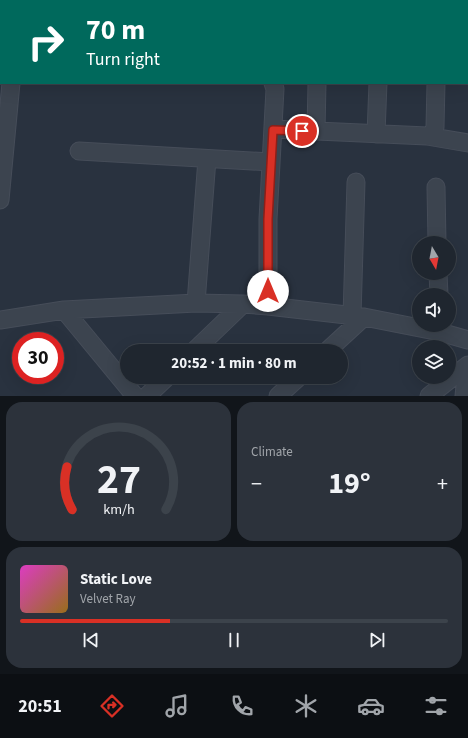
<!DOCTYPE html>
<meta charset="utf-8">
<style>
:root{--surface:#1f262f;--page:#2c323b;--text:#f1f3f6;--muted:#a1a5aa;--line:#3c434b;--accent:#d93025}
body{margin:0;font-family:"Source Sans 3",sans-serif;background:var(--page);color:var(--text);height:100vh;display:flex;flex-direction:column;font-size:15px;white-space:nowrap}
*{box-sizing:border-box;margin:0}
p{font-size:13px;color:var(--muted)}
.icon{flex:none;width:22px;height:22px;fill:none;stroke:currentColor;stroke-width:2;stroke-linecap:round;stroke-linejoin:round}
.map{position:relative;height:396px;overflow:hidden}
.drawer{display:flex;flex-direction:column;gap:6px;padding:6px;background:#11151a;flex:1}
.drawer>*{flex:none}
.hud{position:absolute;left:0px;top:0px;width:468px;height:84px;box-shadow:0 4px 16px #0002,0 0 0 1px var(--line);background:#00695c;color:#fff;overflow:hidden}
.needle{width:26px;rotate:170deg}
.buttons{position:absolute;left:412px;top:236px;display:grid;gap:8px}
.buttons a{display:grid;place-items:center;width:44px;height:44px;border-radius:50%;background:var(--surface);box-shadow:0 4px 16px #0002,0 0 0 1px var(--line);font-size:20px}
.speed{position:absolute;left:12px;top:332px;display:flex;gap:8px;font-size:20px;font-weight:700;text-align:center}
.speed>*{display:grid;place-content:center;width:52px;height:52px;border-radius:50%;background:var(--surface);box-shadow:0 4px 16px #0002,0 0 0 1px var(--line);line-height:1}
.speed .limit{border:6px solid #d22;background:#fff;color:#111}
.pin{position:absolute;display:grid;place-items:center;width:34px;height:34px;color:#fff;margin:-17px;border:2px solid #fff;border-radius:50%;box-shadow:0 1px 4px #0007}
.me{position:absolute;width:44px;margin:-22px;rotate:0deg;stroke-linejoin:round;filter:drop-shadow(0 0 3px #0008)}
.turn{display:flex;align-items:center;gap:14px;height:84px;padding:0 20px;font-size:18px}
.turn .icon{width:52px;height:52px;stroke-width:2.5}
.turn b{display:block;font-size:28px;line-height:34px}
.big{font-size:30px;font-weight:700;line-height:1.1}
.drawer .tile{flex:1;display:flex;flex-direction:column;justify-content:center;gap:6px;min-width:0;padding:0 14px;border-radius:16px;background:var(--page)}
.drawer .dial{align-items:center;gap:0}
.dial svg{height:104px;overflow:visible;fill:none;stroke:var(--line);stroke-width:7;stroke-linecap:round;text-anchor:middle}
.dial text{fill:var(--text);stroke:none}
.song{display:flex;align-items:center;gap:12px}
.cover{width:48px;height:48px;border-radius:6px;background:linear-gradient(135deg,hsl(310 70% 55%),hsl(40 70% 35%))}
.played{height:4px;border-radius:2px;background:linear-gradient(90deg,var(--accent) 35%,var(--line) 35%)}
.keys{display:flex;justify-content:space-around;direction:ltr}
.heat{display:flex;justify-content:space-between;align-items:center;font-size:22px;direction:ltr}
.drawer .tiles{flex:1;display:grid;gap:6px;grid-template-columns:1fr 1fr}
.tile:last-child{grid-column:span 2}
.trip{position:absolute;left:120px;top:344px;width:228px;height:40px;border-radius:20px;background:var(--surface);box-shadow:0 4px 16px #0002,0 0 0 1px var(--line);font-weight:700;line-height:40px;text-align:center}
.tabs{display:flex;height:64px;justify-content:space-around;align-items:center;background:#0c0f13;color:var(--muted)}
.tabs .icon{width:28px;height:28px}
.tabs .on{color:var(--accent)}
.tabs b{font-size:18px;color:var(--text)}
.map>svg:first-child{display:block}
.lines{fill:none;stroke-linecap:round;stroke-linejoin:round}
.street-casing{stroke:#464d59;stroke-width:19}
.street{stroke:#3c444f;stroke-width:17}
.route-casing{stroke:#8d1f18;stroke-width:10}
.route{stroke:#d93025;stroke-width:7}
</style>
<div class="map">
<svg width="468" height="396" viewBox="0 0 468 396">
<rect width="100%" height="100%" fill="#29323f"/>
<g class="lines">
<g class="street-casing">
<path id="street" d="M71,0l1,1
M166,1v-1
M248,1v-1
M319,1v-1
M380,1v-1
M438,1v-1
M273,129l154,7 6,-3 2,-6 1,-44
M316,131l1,-48
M376,134l2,-51
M427,136l41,7
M79,151l192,11
M436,187l1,56
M0,200l11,-117
M438,273l1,22
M196,303l11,-144
M268,306v-87l7,-130 -2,-6
M64,310l71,86
M352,316l4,-134
M0,320l64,-10 132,-7 47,1 25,2 96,11 76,15 28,8
M194,351l49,-47
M327,351l37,-34
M147,396l20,-19
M278,396l21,-19
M429,396l39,-31
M464,396l3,-30"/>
</g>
<use href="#street" class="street"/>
</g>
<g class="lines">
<g class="route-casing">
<path id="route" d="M268,291v-72l5,-89 29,1"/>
</g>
<use href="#route" class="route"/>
</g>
</svg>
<div class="buttons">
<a><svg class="needle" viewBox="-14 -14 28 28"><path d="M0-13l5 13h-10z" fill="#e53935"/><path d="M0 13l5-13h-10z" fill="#a1a5aa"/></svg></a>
<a><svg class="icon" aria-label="sound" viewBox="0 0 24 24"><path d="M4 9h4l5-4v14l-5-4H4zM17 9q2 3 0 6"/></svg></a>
<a><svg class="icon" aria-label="layers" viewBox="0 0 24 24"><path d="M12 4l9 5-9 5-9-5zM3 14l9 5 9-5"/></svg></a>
</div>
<div class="speed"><div class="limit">30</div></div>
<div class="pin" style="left:302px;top:131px;background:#d93025"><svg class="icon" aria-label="arrive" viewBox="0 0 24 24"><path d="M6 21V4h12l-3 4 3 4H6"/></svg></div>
<svg class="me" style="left:268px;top:291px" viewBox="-20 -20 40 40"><circle r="19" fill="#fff"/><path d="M0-13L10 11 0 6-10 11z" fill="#d93025"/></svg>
<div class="trip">20:52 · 1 min · 80 m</div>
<div class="hud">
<div class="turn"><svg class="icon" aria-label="right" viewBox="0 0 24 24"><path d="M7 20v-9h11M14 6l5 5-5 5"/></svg><div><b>70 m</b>Turn right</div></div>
</div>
</div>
<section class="drawer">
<div class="tiles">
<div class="tile dial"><svg viewBox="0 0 100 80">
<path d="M14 69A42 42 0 1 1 86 69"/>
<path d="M14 69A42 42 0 0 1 10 36" stroke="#d93025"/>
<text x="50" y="56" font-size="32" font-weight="700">27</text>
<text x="50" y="72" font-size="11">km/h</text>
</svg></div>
<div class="tile"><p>Climate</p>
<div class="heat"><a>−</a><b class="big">19°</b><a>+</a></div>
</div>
<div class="tile">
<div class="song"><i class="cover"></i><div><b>Static Love</b><p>Velvet Ray</p></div></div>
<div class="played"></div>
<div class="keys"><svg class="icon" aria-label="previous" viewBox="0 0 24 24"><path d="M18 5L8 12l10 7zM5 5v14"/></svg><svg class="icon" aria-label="pause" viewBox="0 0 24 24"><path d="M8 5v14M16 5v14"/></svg><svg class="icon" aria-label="next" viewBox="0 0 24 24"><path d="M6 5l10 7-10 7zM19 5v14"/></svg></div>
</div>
</div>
</section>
<nav class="tabs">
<b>20:51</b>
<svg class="icon on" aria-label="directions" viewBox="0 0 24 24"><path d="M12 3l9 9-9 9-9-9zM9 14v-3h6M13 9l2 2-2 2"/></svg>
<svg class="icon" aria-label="music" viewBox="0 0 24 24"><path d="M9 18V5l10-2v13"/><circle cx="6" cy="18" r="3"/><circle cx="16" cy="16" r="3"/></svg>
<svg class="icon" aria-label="phone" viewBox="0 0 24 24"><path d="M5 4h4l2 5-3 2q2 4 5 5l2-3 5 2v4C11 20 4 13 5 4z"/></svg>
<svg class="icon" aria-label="climate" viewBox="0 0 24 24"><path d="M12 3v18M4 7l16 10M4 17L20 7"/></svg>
<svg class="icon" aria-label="car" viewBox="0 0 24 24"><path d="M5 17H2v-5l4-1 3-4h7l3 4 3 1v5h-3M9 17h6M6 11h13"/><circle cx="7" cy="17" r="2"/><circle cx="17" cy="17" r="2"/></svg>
<svg class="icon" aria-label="filters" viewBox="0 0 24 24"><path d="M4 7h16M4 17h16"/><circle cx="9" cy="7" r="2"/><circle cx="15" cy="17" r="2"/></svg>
</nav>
